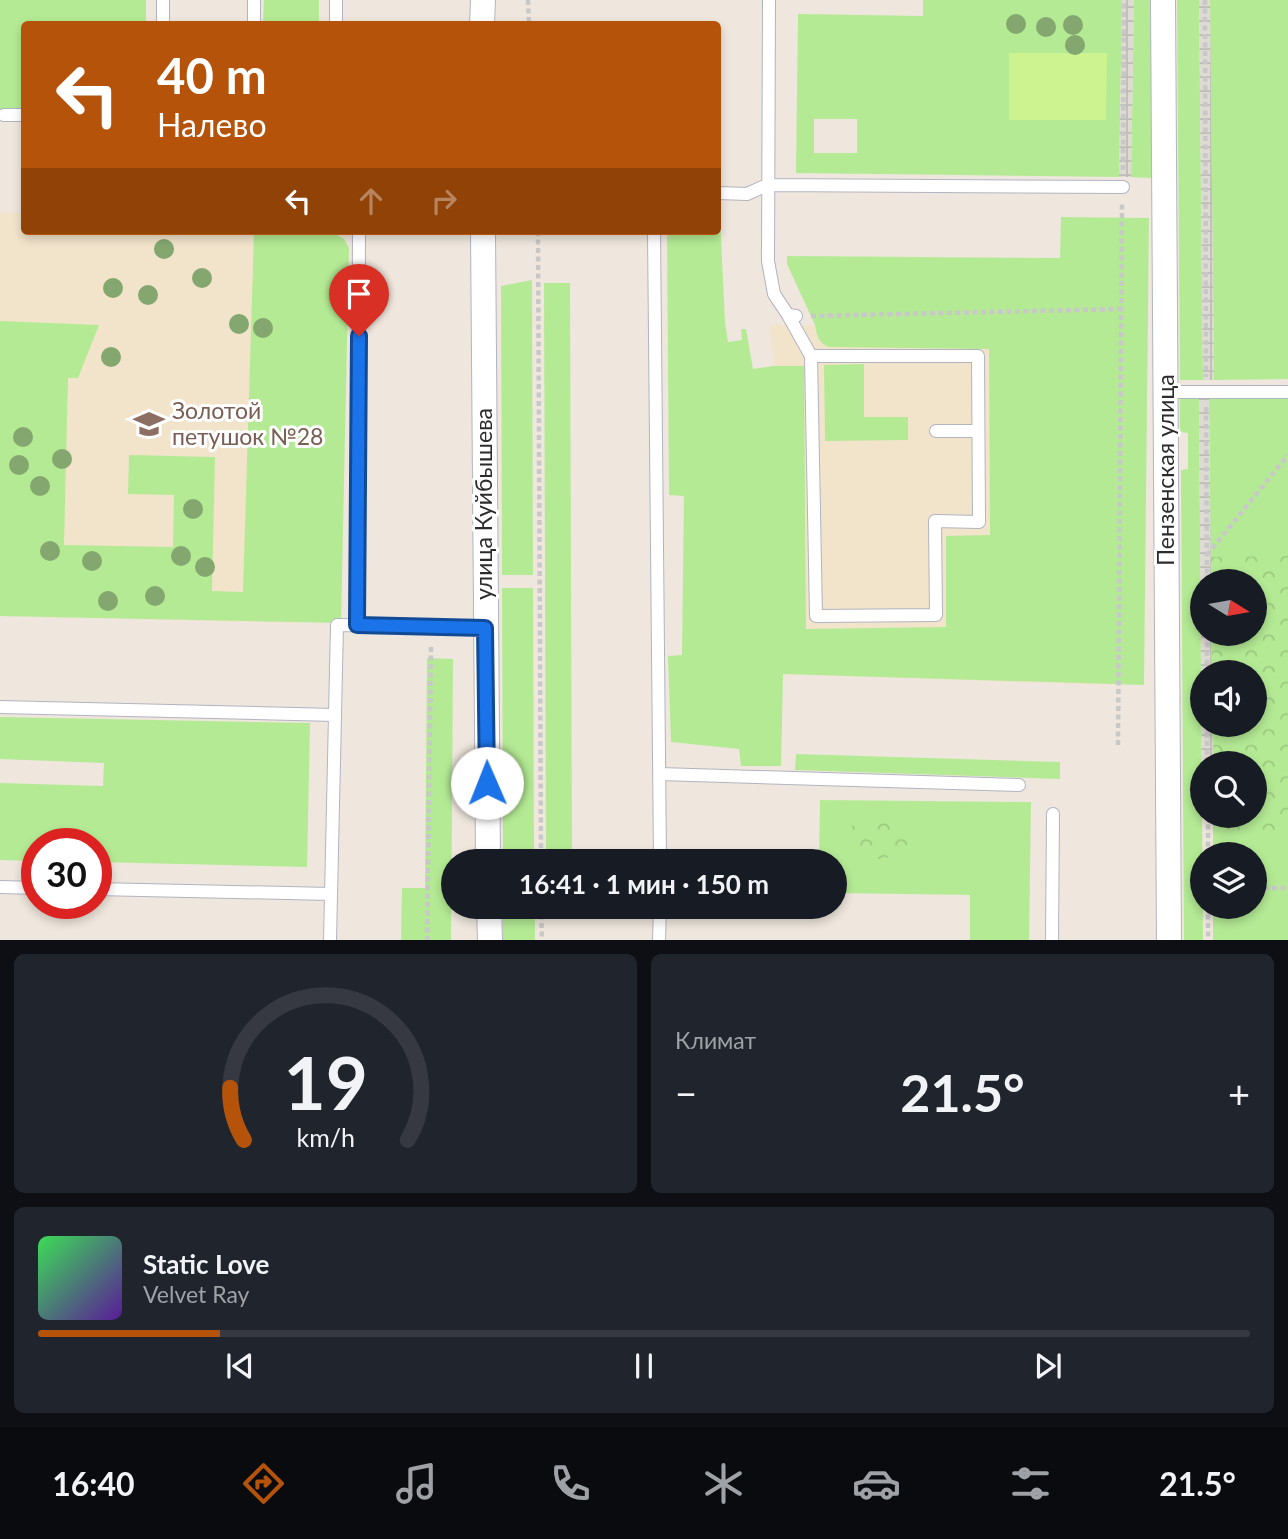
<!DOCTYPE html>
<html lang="ru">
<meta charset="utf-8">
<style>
:root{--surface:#171b24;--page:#20242c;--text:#f1f3f6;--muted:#9ea1a6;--line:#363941;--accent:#b45309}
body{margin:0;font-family:Lato,sans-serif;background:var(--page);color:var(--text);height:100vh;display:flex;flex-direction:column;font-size:26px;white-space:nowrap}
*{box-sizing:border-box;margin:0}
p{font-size:23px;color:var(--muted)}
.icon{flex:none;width:38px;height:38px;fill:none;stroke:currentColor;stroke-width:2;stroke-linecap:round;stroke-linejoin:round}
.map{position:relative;height:940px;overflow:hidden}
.side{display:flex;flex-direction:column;gap:14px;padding:14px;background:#0d0f14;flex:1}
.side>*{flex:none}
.top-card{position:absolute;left:21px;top:21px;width:700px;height:214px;border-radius:7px;box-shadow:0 4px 10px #0003;background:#b45309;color:#fff;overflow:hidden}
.needle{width:46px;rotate:101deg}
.tools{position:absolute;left:1190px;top:569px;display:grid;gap:14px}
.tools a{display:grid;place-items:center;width:77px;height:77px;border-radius:50%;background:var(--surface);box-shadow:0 4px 10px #0003;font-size:35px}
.speed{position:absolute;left:21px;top:828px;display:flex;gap:14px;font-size:35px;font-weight:700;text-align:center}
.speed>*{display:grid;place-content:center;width:91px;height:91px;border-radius:50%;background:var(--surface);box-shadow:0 4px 10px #0003;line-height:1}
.speed .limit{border:10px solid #d22;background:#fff;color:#111}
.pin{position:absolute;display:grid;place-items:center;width:60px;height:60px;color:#fff;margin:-72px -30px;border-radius:50% 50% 50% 0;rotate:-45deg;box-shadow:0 0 7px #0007}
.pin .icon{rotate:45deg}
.me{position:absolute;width:77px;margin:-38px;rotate:359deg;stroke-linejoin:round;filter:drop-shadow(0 0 5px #0008)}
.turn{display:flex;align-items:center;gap:24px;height:147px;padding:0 21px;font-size:32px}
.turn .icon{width:91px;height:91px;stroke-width:2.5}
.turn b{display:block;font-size:49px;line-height:60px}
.lanes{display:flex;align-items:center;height:66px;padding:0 21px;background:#0003;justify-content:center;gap:35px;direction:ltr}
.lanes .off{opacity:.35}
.big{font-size:52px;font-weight:700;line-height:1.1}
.side .tile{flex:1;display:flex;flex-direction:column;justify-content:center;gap:10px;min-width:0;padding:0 24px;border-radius:10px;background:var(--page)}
.side .dial{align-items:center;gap:0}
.dial svg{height:182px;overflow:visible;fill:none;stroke:var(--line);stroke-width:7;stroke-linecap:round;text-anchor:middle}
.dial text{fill:var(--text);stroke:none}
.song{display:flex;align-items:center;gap:21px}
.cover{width:84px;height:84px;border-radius:10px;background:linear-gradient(135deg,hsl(130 70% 55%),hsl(270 70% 35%))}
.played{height:7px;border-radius:4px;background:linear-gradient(90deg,var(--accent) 15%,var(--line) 15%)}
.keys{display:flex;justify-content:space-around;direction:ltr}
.heat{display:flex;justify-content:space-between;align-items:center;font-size:38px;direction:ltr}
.side .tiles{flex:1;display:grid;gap:14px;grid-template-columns:1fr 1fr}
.tile:last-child{grid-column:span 2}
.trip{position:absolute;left:441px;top:849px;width:406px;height:70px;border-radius:35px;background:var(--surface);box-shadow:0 4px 10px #0003;font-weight:700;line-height:70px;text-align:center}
.dock{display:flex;height:112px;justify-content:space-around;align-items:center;background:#090b0e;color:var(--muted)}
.dock .icon{width:49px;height:49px}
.dock .on{color:var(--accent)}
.dock b{font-size:32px;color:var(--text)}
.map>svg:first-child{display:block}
.education{fill:#f2e4cb}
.grass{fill:#b4ea94;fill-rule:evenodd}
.forest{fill:url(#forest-crowns)}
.pitch{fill:#ccf38f}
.plaza{fill:url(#plaza-grid)}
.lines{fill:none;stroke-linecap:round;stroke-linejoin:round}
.lane-casing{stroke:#b1b4c1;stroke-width:14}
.street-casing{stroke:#b1b4c1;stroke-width:26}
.path{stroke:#c8c8c8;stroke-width:4.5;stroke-dasharray:5 3.5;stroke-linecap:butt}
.lane{stroke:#fff;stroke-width:12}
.street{stroke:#fff;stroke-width:24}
.tree{fill:#83a76e}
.route-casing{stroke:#114b97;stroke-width:18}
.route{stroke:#1a73e8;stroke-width:12}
.labels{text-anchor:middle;stroke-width:6;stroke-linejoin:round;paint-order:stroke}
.education-label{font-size:23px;fill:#785e54;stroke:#fff;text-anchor:start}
.street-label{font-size:23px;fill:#2c2c2c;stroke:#fff}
</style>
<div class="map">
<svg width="1288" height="941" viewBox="0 0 1288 941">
<defs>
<pattern id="forest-crowns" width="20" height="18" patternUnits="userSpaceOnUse" patternTransform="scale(1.75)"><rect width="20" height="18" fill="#b4ea94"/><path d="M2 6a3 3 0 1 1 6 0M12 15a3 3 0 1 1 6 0" fill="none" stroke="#9bc980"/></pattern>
<pattern id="plaza-grid" width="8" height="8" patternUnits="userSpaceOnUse" patternTransform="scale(1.75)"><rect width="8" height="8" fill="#dedad4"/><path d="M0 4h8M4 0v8" fill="none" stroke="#bfbbb6"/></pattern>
</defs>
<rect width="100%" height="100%" fill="#efe7dd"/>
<path class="education" d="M0,212l24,1v18h277l-5,392 -296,-7z
M769,325l346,2 -4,358 -329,-11 -7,-307z"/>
<path class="grass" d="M0,0h146v24h-122v87h-24z
M264,0h55v24h-56z
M923,0h199l-3,177 -323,-4 2,-159 125,2zM814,119h43v34h-43z
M1134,0h20l-3,178 -20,-1z
M1177,0h22l4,380h-23z
M1210,0h78v379l-74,1z
M718,216h2l5,106 3,20 14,-2 -1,-11h5l7,40 20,-3h31l2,263 140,-2v-91l44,-1 -1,-186 -161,-2c-10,-5 -11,-11 -13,-22l-28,-61v-8l273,2 1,-41 88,1 -5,467 -361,-11 -2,92h-40l-2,-17 -68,-7 -3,-86 14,-1 2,-159 -15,-1 -2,-264h51z
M254,232h78l12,7 5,9 -8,375 -341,-7v-295l99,4 -21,53h-10l-4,167 109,2 1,-52 -46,-1 1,-39 86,2 -3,134 31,1z
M532,280l1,295h-31l-1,-289z
M544,283h26l2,578h-26z
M864,364v53h44v23l-83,1 -1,-76z
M1199,398l4,543 -19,-1 -3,-470 7,-1v-36l-8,-1v-33z
M1209,398h79v542h-75v-33l42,-1v-52h-42v-38h42v-53h-42l42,-39v-52h-43l43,-38v-53h-44z
M502,588h31l1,273h-31z
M427,658l26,1 -2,281h-50l1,-52h23z
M0,717l310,6 -3,144 -211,-5v-18h-59v17l-37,-1v-77l103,3 1,-23 -104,-4z
M796,754l264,8v17l-265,-9z
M820,800l211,2 -2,138h-59v-45l-135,-2v-32h-16z
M503,907h32v33h-32z"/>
<path class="forest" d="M1288,556v282h-75v-22h42v-53h-42l-1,-38 43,-1v-52h-43l-1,-38h44v-53h-44v-24z
M866,818l20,2 24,16 -2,14c-29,12 -41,15 -64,-8l1,-12z"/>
<path class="pitch" d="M1009,53h98l-1,67h-97z"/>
<path class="plaza" d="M1122,0h12l-3,177h-12z
M1199,0h11l4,380h-11z
M1199,398h10l2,183h-9v53h9l1,38h-10v52l10,1 1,38h-11v44z"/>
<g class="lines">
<g class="lane-casing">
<path id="lane" d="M336,0v24
M769,0l-1,261 6,33 14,21 8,1
M163,24v-24
M254,24v-24
M4,115h20
M718,193l29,1 20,-9 356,2
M654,231l6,630
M788,315l23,41 5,260 120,-1 -1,-94 44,1 -1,-166h-167
M1166,392h122
M936,431h42
M357,625l2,-394
M0,707l335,8
M660,774l359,11
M0,887l37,1
M96,889l235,5
M330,941l7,-316 148,3
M659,941l1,-35
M1052,941l1,-127"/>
</g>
<g class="street-casing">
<path id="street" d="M1163,0l6,941
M482,24l1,-24
M483,231l5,630
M489,906l1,35"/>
</g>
<path class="path" d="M528,0l1,24
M1205,0l1,377
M1123,170l1,-170
M538,231l3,630
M811,316l311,-7
M1206,407l1,174
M1207,555l81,-100
M1207,634v38
M1207,724v39
M1118,745l4,-541
M1208,816v38
M1255,888h33
M541,906l1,35
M1208,906v35
M427,941l4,-297"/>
<use href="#lane" class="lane"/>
<use href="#street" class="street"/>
</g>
<g class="tree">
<circle cx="1016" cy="24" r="10"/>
<circle cx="1073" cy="25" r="10"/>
<circle cx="1046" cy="27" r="10"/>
<circle cx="1075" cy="45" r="10"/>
<circle cx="164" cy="249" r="10"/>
<circle cx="202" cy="278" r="10"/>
<circle cx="113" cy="288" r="10"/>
<circle cx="148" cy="295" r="10"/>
<circle cx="239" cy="324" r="10"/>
<circle cx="263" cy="328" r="10"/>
<circle cx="111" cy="357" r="10"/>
<circle cx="23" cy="437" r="10"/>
<circle cx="62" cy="459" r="10"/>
<circle cx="19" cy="465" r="10"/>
<circle cx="40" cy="486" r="10"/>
<circle cx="193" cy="509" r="10"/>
<circle cx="50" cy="551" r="10"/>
<circle cx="181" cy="556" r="10"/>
<circle cx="92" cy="561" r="10"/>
<circle cx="205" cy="567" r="10"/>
<circle cx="155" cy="596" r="10"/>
<circle cx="108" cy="601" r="10"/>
</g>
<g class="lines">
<g class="route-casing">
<path id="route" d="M359,336l-2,289 128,3 2,155"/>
</g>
<use href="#route" class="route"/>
</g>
<defs>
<g id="school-bare" transform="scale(2.415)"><path d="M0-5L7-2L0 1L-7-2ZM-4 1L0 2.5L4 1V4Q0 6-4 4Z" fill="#8d6e63" stroke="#fff" stroke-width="2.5" paint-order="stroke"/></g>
</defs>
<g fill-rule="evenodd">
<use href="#school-bare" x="149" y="424"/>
</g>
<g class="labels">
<g class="education-label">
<text x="172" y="419">Золотой<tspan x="172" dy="26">петушок №28</tspan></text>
</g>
<g class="street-label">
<text transform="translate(1166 470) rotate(-90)" y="8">Пензенская улица</text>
<text transform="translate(484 504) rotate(-90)" y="8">улица Куйбышева</text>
</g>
</g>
</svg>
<div class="tools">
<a><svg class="needle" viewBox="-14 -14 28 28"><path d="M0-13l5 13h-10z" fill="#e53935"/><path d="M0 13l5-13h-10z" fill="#9ea1a6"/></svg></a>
<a><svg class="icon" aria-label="sound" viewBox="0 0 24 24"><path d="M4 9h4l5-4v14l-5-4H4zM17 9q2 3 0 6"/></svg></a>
<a><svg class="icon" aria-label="search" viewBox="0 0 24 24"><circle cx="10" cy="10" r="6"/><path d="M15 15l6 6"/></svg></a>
<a><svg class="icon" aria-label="layers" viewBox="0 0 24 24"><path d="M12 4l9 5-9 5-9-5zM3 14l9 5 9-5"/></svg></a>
</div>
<div class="speed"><div class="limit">30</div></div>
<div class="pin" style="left:359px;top:336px;background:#d93025"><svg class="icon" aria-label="arrive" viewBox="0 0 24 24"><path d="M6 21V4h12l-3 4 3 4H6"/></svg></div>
<svg class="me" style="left:487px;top:783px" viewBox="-20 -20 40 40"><circle r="19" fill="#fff"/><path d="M0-13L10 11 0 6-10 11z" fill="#1a73e8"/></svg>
<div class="trip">16:41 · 1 мин · 150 m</div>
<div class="top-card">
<div class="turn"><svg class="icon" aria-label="left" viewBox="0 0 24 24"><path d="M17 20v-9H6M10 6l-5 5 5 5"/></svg><div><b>40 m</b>Налево</div></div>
<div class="lanes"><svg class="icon" aria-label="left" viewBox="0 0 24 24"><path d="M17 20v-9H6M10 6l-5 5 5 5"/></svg><svg class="icon off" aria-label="ahead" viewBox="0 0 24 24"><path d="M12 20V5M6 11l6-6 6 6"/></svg><svg class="icon off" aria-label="right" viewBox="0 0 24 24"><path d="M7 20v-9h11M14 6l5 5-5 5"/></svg></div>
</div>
</div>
<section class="side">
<div class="tiles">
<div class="tile dial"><svg viewBox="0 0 100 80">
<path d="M14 69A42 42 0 1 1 86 69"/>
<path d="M14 69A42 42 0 0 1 8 46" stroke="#b45309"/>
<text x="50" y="56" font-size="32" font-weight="700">19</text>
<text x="50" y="72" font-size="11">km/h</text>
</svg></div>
<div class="tile"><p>Климат</p>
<div class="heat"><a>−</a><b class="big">21.5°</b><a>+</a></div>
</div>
<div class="tile">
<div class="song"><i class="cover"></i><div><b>Static Love</b><p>Velvet Ray</p></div></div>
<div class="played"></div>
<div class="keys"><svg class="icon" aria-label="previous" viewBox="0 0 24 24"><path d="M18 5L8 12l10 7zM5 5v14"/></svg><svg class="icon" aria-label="pause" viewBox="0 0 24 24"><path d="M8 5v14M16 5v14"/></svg><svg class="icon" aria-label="next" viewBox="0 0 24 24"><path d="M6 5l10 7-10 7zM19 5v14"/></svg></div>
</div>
</div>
</section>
<nav class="dock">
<b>16:40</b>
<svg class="icon on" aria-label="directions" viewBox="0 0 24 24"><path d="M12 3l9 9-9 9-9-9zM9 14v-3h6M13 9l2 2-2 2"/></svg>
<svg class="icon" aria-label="music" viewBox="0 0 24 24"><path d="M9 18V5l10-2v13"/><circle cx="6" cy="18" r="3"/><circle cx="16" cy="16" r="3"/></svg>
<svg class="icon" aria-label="phone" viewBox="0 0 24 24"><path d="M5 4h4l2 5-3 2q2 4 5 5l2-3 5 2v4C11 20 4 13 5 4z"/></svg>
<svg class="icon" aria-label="climate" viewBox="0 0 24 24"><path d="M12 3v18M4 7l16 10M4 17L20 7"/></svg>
<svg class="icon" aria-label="car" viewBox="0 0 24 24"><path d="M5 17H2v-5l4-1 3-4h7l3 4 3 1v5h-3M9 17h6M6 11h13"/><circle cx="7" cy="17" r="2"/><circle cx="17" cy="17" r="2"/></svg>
<svg class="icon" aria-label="filters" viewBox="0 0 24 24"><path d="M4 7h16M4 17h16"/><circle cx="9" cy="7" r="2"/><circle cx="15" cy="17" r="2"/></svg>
<b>21.5°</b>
</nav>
